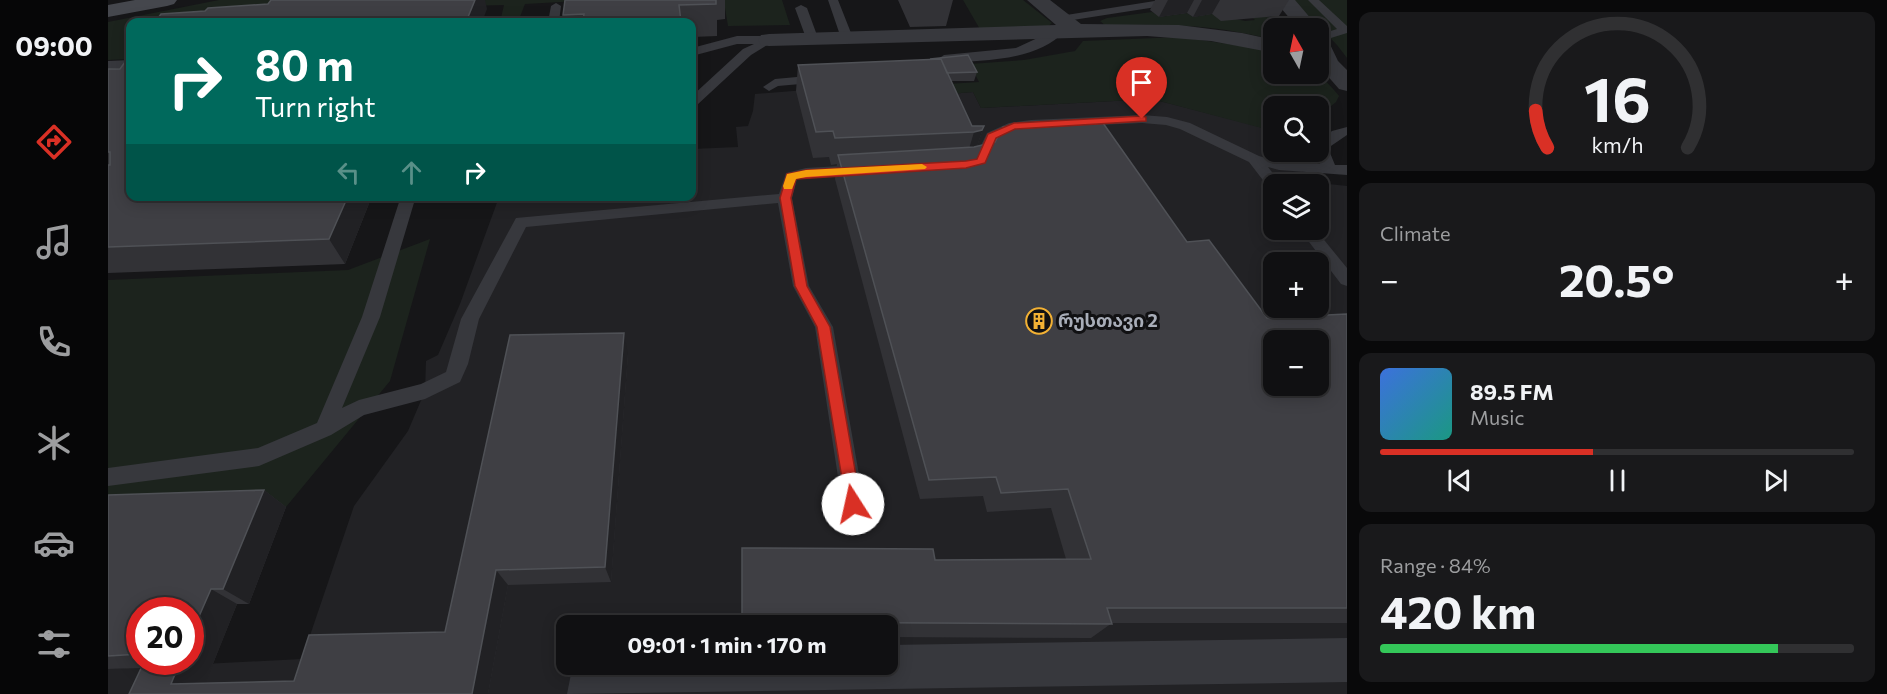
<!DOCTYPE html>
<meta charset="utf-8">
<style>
:root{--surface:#101012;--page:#19191b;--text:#f1f3f6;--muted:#9c9d9f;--line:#303032;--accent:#d93025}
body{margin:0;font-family:Commissioner,"Noto Sans Georgian",sans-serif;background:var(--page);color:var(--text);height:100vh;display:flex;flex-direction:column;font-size:22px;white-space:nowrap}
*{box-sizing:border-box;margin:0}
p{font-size:20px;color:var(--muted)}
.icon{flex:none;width:33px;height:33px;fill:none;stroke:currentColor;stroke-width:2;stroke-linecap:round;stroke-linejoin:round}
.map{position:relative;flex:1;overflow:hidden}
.details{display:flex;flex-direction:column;gap:12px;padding:12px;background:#09090a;width:540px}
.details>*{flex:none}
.guide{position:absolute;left:18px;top:18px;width:570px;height:183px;border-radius:12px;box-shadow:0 3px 15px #0003,0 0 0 2px var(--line);background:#00695c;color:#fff;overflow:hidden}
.needle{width:39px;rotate:351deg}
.controls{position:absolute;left:1155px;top:18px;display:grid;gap:12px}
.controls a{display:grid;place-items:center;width:66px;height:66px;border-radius:12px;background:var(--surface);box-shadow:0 3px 15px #0003,0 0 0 2px var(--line);font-size:30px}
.speed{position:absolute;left:18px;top:597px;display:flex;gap:12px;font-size:30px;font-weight:700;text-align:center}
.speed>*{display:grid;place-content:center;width:78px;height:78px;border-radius:50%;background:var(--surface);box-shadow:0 3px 15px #0003,0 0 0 2px var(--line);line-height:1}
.speed .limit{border:9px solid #d22;background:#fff;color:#111}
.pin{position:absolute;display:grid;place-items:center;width:51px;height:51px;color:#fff;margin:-62px -26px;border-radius:50% 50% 50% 0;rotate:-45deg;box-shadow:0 0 6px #0007}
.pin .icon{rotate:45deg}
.me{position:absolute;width:66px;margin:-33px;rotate:350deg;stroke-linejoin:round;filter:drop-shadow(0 0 4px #0008)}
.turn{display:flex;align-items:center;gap:21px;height:126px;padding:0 30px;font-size:27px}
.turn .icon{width:78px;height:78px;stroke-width:2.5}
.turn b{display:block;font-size:42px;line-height:51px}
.lanes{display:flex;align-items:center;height:57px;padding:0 30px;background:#0003;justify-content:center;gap:30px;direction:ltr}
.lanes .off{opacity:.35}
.big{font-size:45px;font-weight:700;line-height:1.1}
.details .card{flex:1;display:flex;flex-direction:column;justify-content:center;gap:9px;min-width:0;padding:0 21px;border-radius:12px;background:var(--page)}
.details .dial{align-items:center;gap:0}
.dial svg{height:156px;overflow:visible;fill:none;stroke:var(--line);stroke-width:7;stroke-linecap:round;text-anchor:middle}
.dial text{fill:var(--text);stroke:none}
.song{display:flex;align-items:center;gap:18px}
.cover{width:72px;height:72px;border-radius:9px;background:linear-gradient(135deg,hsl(220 70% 55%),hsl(170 70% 35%))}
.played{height:6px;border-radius:3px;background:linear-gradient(90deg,var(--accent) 45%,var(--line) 45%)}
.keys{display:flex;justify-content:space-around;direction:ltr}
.heat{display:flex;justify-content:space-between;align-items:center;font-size:33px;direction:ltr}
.charge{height:9px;border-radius:4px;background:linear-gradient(90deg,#34c759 84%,var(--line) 0)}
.trip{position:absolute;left:448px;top:615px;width:342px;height:60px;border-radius:12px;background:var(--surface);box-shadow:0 3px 15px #0003,0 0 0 2px var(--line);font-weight:700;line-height:60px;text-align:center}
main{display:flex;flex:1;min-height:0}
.tabs{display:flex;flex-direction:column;width:108px;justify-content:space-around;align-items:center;background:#060607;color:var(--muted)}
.tabs .icon{width:42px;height:42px}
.tabs .on{color:var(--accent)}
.tabs b{font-size:27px;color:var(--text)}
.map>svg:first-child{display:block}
.built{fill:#222225;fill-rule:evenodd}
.green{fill:#1c231d}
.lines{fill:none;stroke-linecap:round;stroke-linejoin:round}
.lane{fill:#37383d;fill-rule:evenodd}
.street{fill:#37383d;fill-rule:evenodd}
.secondary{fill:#45474d;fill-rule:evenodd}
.wall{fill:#323236;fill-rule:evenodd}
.shaded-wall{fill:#212124}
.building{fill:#3f3f44;stroke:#4f5156;stroke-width:1.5;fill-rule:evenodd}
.route{fill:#d93025;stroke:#8d1f18;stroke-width:1.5}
.slow{fill:#f59e0b}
.labels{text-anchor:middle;stroke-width:6;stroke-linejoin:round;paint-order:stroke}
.poi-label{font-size:18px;font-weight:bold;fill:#a8adb8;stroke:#111113;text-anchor:start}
</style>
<main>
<nav class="tabs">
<b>09:00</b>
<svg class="icon on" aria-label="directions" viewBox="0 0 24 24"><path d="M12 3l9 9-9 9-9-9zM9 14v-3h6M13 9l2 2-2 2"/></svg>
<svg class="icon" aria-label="music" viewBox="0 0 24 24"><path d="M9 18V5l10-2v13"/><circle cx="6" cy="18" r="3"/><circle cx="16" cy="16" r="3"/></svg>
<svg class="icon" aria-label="phone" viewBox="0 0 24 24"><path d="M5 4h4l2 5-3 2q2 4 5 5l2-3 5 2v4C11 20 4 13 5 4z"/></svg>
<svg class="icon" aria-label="climate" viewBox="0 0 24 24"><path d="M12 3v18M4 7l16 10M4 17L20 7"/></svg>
<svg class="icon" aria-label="car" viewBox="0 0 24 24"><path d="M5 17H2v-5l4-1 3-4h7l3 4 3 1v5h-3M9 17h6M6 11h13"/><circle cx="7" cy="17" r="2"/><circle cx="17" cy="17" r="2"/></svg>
<svg class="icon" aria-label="filters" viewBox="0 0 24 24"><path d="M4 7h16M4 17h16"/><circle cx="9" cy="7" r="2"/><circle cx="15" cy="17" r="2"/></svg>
</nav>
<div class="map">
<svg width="1239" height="694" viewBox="0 0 1239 694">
<rect width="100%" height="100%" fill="#161618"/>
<path class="built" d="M810,81l19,14 36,-3 8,16 171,-9 120,31 2,22h14l22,30 37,4v508h-1239v-25l194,-10 52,-153 54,-75 17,-40 1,-30 12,-6 22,-51 39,-107 193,-1v-47l46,-2 -2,-20 12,-1 5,-15 2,-17zM1166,184h44v46h-44zM1166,262h44v46h-44zM1166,340h44v46h-44zM459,626h321v38h-321z"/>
<path class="green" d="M111,0h563l8,25 -62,1 -4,-24 -146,-1 -53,3 -7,18h-18l4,-17 -133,3 -94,14h-147v37l-22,1v-38z
M855,0h60l29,23 -7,6 -64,2z
M1185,0h54v58l-10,-13z
M1044,12l8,5 27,-4 6,4 19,-3 33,7 10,-1 -3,-3 27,-1 14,12h-19l-1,12c-55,-15 -110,-17 -167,-14l-6,-5 7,-3z
M1072,37l82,12 11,4 1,21c33,0 43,-7 65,22l-3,6 -17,14 -1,-10h-44l-1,25 -121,-32 -171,9 -8,-16 -36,3 -5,-10 47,-3 -9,-18 54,-4 51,-9 8,-10z
M322,239l-40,142 -104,126 -178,7v-234l240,-10z"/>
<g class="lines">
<path class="lane" d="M720,0h10l15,38 -2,2h-8l-2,-2z
M1053,0h26l-5,3 -122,19 -6,-3 6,-3z
M1200,0h11l28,26v7l-29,9v-7l19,-6z
M448,3l5,3 -2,16h-11l3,-16z
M693,5l6,3 11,30 -2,2h-8l-2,-2 -11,-30z
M951,28l6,3c-29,31 -83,29 -121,32l-6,-4 6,-4 72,-7z
M629,36h32l6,4 -24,15 -54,50 -5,1v-10l51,-47 11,-5h-17l-45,12v-8z
M22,60v8l-22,1v-8z
M711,75l4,1 2,3 -2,3 -45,4 -9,5 -6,-4 12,-8z
M1034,115l25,2 23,6 69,33 20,6 41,2 -4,-12h2v-10l14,-11 15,-4v8l-19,13 7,17h12v10l-68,-5 -11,-3 13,17h-7v6l-5,-2 -20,-26 -69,-33 -14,-4 -24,-2 -111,5 -14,2 -19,8 -12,26 -8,2 -7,-4 4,-4 12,-25 22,-10 22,-3z
M750,165l7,5 -2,3 -66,6 -5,19 17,88 24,41 31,176 -3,7 -8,3 -8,-3 -3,-7 -27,-176 -22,-41 -15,-83 -252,24 -47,92 -11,45 -8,18 -35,17 -61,16 -33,20 -72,31 -151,20v-18l150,-20 59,-25 45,-106 39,-121h15l-36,121 -38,91 17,-8 62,-16 25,-12 15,-53 55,-101 263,-24 7,-21 20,-5z
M1192,230h16l31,38v18l-6,-2z"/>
<path class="street" d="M919,0h23l31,24 98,1 63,8 32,7v13l-63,-12 -64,-5 -378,10 -8,-1 -3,-5 3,-5 8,-1 287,-9z
M1166,0h21l24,28h-21z
M1210,35l8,1 12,25 9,9v21l-8,-2 -21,-24z
M1239,638v44l-780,12 6,-30h315v-19z"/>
<path class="secondary" d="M27,0h42l-3,4 -7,2 -59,11v-12z"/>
</g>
<path class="wall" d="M457,0h160v19l-8,1v16l-25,1v-15h-128l-1,-7z
M790,0h55l-7,26 -36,1z
M1047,0h134l-10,16 -58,5 -9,-7 -19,3 -6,-4 -28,4 -9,-7z
M690,65l179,7 -3,9h-23l21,45h12l-7,20 210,96 80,76 80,-4v309h-235l-21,15 -203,-1v-11h-146v-78l193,12 131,-1 -15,-51 -64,4 -4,-16 -63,3 -85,-320 2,-15 -6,1 -2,-8 -16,1 -17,-67z
M0,69h12l10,127h242l-27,68 -237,9z
M584,75l3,36 2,33h-5z
M520,354l-17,228 -103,3 -20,109h-359l12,-26 -33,1v-174l156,-5 22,17 -37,97h-12l-32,79 89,-2 151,-49zM32,610l50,52h-50z"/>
<path class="shaded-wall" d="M367,0h10l2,9 -5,13h-16z
M1060,0h26l-7,13 -28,4z
M1094,0h18l-8,14 -19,3z
M876,126l-9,26 -9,7 8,-27z
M240,196h24l-27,68 -16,-25z
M516,333l4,21 -17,228 -6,-15z
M156,490l22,17 -37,97 -26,-15z
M388,570l12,15 -20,109h-16z
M103,589l26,15 -36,90 -30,-10 9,-22h10v-25z"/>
<path class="building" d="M163,0h204l-9,22h-311l6,-8 44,-3 3,-3 60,-4z
M457,0h151v4l-37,1 2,17h-98l1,-8 -21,1z
M22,55v141h218l-19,43 -221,8v-82h2v-13h-2v-83h12z
M860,55l9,17 -30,1 -6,-14h-11z
M833,59l31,67h12l-2,4 -8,2 -139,6 -2,-7 -17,1 -18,-67z
M584,75l3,36h-3z
M995,123l84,119 22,-2 58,78 80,-4v294h-240l5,16 -370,-2v-74l191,1 2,11 156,-1 -23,-70 -67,4 -5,-16 -67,3 -91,-325 136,-8 21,-5 8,-15zM1166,340h44v46h-44z
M516,333l-19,234 -109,3 -24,124h-343l15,-32h36l-9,22 123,-3 15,-46 136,-3 65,-297z
M156,490l-41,99h-12l-21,48v-27h-50v44l-32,2v-161z"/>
<path class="route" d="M1034,116l4,1v4l-131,8 -19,9 -11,25 -19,5 -170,11 -5,19 16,88 23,41 31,177 -2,5 -6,2 -6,-2 -30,-182 -22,-41 -15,-88 7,-24 19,-4 160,-9 11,-2 11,-25 26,-11z"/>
<path class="slow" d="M814,164l5,3 -2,2 -119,8 -10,2 -4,10h-8l-1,-3 4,-12 19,-4z"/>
<defs>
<g id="building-ring" transform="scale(1.35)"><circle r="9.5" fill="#111113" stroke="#f2b134" stroke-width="1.5"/><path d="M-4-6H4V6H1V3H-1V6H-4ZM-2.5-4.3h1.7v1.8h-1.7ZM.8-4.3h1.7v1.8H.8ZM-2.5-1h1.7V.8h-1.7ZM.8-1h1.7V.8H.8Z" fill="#f2b134"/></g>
</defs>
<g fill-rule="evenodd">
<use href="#building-ring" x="931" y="321"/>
</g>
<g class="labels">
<g class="poi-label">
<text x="950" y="327">რუსთავი 2</text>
</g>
</g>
</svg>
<div class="controls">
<a><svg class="needle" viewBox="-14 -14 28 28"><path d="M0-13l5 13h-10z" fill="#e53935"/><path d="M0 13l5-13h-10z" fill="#9c9d9f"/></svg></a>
<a><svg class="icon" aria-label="search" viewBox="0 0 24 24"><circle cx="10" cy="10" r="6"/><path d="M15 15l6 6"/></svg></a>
<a><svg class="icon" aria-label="layers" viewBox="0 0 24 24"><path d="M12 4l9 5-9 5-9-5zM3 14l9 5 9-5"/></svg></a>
<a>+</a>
<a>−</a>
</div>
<div class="speed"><div class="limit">20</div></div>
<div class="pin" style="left:1034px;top:119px;background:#d93025"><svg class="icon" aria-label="arrive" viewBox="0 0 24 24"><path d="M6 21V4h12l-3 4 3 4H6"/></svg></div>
<svg class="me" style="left:745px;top:504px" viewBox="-20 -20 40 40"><circle r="19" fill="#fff"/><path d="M0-13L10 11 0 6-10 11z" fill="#d93025"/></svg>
<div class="trip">09:01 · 1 min · 170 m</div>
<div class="guide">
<div class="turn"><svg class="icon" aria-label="right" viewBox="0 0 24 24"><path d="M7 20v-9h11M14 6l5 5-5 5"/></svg><div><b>80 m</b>Turn right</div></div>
<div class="lanes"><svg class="icon off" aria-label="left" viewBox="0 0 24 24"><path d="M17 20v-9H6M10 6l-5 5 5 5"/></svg><svg class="icon off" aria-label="ahead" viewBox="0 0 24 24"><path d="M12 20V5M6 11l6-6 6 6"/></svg><svg class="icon" aria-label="right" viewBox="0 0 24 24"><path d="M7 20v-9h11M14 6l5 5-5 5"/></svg></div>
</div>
</div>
<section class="details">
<div class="card dial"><svg viewBox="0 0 100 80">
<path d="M14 69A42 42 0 1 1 86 69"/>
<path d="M14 69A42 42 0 0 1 8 50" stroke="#d93025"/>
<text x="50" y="56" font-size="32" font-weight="700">16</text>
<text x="50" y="72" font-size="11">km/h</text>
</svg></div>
<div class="card"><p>Climate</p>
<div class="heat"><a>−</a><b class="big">20.5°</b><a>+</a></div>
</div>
<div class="card">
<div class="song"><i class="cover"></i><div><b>89.5 FM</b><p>Music</p></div></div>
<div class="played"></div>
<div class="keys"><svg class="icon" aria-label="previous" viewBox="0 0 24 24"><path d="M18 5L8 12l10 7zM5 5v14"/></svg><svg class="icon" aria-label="pause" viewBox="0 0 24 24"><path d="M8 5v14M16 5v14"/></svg><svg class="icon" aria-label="next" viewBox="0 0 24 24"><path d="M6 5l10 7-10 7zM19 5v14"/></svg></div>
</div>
<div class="card"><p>Range · 84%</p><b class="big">420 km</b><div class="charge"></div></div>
</section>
</main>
